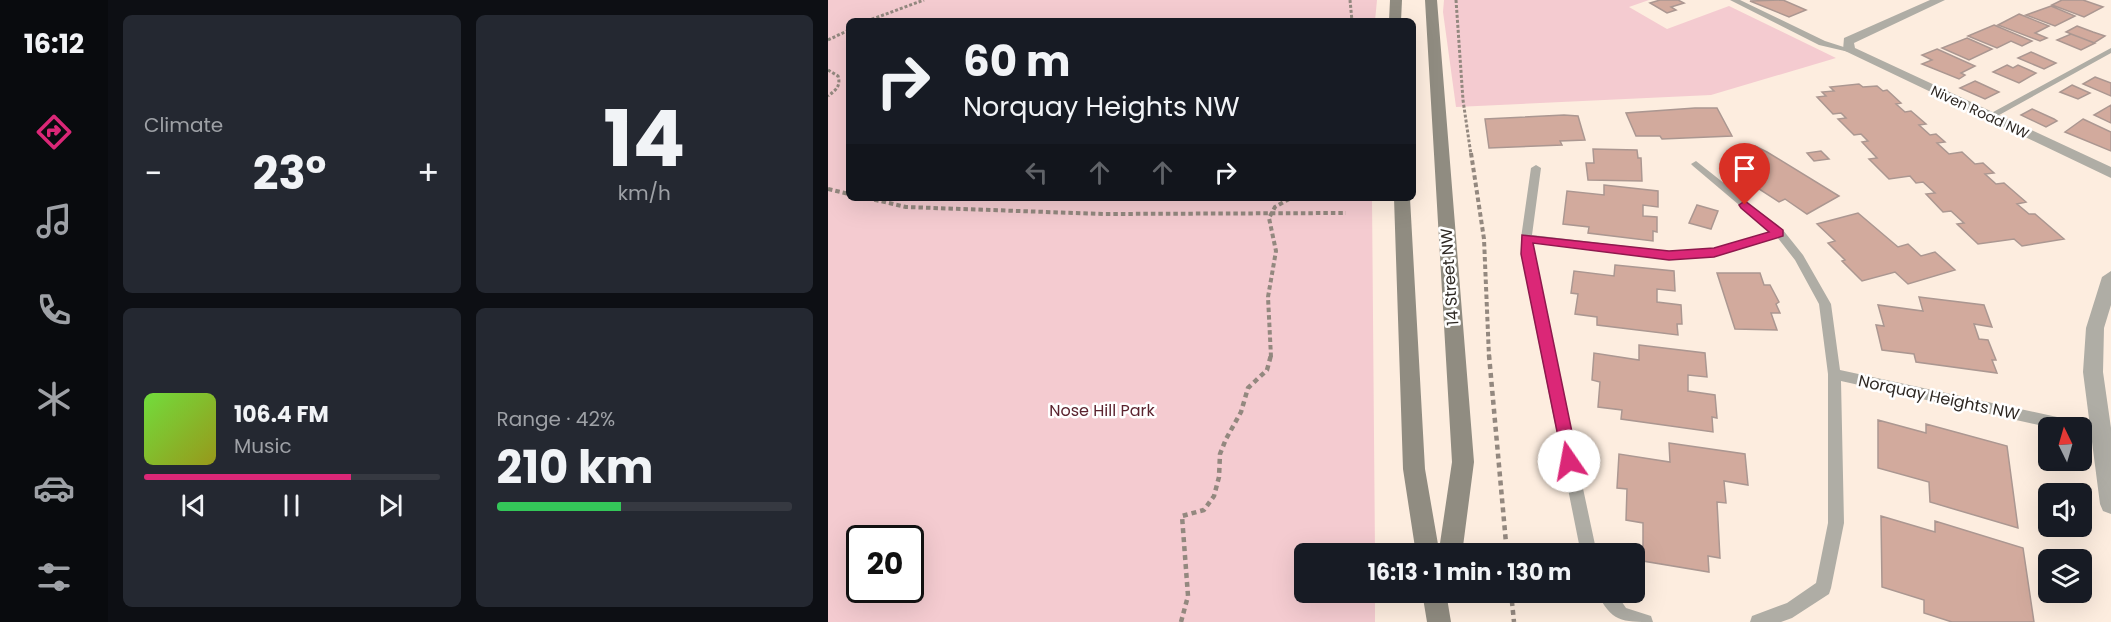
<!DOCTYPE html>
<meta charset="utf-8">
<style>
:root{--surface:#171b24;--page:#242831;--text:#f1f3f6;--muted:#9ea1a6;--line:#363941;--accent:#db2777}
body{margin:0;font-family:Poppins,sans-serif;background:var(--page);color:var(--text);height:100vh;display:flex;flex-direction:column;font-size:22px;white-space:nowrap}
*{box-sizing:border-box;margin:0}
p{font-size:20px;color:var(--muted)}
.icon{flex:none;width:33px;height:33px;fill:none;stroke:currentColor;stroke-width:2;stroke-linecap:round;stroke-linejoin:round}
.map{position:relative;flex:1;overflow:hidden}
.details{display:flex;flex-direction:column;gap:15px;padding:15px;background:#0d0f14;width:720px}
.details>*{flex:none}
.guide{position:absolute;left:18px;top:18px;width:570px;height:183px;border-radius:9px;box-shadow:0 6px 24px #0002;background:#171b24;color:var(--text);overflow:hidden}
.needle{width:39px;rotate:355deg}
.fabs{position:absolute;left:1210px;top:417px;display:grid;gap:12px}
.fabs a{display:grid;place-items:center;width:54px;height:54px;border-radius:9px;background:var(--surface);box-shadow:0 6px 24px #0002;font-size:30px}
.speed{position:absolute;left:18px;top:525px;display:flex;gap:12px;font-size:30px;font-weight:700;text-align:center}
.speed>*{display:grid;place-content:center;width:78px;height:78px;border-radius:50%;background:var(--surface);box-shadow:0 6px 24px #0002;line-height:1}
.speed .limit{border:3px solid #111;border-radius:9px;background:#fff;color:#111}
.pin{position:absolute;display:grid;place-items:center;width:51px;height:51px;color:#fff;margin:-62px -26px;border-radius:50% 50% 50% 0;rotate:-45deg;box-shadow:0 0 6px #0007}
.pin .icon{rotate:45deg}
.me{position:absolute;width:66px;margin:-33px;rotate:348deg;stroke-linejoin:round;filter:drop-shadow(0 0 4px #0008)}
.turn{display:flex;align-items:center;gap:21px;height:126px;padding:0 18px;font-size:27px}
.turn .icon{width:78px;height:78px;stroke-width:2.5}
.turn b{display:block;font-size:42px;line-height:51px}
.lanes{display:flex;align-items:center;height:57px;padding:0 18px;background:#0003;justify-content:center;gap:30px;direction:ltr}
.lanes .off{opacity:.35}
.big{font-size:45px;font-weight:700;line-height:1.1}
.details .widget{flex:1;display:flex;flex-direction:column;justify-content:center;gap:9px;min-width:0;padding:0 21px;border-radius:9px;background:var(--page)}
.details .dial{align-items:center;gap:0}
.dial b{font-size:78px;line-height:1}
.song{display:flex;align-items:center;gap:18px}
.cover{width:72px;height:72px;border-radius:9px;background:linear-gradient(135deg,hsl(100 70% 55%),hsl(60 70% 35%))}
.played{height:6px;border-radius:3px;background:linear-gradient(90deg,var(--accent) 70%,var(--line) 70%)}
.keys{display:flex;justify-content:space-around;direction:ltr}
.heat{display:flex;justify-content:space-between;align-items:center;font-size:33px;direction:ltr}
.charge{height:9px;border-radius:4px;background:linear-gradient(90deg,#34c759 42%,var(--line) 0)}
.details .tiles{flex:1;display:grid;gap:15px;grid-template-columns:repeat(2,1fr)}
.trip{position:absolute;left:466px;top:543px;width:351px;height:60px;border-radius:9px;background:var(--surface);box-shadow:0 6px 24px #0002;font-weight:700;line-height:60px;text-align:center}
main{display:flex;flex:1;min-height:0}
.dock{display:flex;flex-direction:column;width:108px;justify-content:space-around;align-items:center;background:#090b0e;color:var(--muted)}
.dock .icon{width:42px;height:42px}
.dock .selected{color:var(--accent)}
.dock b{font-size:27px;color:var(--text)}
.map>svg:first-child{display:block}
.green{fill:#f4cbd0;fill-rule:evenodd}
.building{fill:#d2aa9d;stroke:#ab9791;stroke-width:1.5}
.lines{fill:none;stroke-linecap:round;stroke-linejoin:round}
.path-far2{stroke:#93887f;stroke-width:3;stroke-dasharray:3 2;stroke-linecap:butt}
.path-far1{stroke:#93887f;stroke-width:4;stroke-dasharray:4.5 3;stroke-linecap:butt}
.path{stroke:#93887f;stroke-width:4.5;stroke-dasharray:5 4;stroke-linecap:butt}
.lane{fill:#afada5;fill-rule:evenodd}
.street{fill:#afada5;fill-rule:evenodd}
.secondary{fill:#908c81;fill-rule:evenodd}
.route{fill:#db2777;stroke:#8e194d;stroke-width:1.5}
.labels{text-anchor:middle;stroke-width:5;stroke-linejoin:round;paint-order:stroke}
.far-street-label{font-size:14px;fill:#2e2823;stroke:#fff}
.street-label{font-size:16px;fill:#2e2823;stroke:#fff}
.park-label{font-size:16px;fill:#5b242f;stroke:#fff}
</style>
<main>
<nav class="dock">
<b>16:12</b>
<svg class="icon selected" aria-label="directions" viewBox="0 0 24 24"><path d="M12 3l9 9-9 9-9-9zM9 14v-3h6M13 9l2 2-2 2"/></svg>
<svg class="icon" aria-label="music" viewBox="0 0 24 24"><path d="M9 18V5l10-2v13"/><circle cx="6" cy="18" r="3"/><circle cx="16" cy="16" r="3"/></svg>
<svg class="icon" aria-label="phone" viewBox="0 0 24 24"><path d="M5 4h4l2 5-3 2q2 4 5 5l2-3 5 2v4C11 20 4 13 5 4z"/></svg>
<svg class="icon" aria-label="climate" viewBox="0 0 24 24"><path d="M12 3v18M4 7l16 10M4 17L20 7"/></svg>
<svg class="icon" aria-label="car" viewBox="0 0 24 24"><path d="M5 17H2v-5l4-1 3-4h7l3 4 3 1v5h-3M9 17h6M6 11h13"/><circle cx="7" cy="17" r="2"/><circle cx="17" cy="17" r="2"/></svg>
<svg class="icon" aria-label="filters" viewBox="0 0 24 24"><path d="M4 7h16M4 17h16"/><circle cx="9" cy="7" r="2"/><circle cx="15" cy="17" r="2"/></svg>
</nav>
<section class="details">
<div class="tiles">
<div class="widget"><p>Climate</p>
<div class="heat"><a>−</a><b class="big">23°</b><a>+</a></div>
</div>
<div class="widget dial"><b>14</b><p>km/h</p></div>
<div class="widget">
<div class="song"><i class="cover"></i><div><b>106.4 FM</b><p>Music</p></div></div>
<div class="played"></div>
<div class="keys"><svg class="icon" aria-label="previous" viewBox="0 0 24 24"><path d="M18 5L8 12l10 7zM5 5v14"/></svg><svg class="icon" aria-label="pause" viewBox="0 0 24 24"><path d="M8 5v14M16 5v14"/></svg><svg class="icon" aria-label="next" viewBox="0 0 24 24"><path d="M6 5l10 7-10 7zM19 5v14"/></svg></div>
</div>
<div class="widget"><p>Range · 42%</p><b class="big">210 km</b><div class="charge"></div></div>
</div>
</section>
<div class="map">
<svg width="1283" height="622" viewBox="0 0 1283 622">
<rect width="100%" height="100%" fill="#fdeddf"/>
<path class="green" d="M0,0h549l-2,21h-526v177h523l3,355 -70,1v38l70,1v29h-547zM32,538h50v52h-50z
M616,0h205l-20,7 38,22 62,-23 107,52 -125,37 -255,12 -13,-95z"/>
<path class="building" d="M832,0h18l6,3 -13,4 5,3 -9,3 -17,-10z
M955,0l23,10 -17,7 -39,-16z
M1234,0h21l20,7 -19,10 -32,-12z
M1223,6l24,10 -20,10 -29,-11z
M1191,14l30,12 -14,7 12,5 -7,3 -42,-16z
M1166,25l38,16 -10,5 -11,-5 -14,7 -29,-12z
M1249,26l16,6 12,4 -11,7 -28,-11z
M1243,34l24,9 -14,7 -24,-10z
M1139,38l25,11 -23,11 -27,-12z
M1109,49l38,17 -14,7 4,2 -6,4 -37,-15 10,-4 -10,-5z
M1203,52l25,11 -12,6 -26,-11z
M1179,65l6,3 5,-3 18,8 -17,10 -26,-11z
M1267,77l16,6v13l-28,-12z
M1147,81l24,11 -14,7 -25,-11z
M1031,84l4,3 14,-1 6,5 4,-1 14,13 -5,1 9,8 6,-1 15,13 -7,1 11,10 6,-1 9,8 -8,1 12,11 13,-2 13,12 8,-1 11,10 -9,1 11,10 8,-1 22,19 -9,2 12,10h6l29,25 -42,7 -8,-7 -36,5 -21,-20 7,-1 -13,-12 -8,1 -17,-18 9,-1 -12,-11 -7,1 -6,-7 -21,3 -20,-20 8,-1 -15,-16 6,-1 -7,-7 -7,1 -16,-16 8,-1 -5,-5 -8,1 -16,-17 9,-1 -4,-4 12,-1 -4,-4z
M1244,85l18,8 -12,6 -18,-7z
M1283,105v18l-17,-8z
M867,108h22l15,28 -70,3 -2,-3h-24l-10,-23z
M1204,109l22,10 3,2 -11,6 -25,-12z
M736,115l14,1 7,24 -25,1 2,4 -73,3 -4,-29z
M1255,119l28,13v19l-46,-19z
M927,146l12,6 72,44 -32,18 -22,-15 -6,3 -40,-26 4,-3 -19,-12z
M765,149l44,1 1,8h3l1,23 -54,-1 -2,-17h8z
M993,151l8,8 -15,2 -7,-8z
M776,185l54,6v16l-15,-2v11l14,1v15l-4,-1v10l-65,-8 1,-6 -26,-3 4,-33 37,4z
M869,205l21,6 -7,18 -22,-6z
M1030,213l40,34 10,-3 13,12 14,-4 20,18 -47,14 -13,-12 -33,9 -20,-20 3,-1 -17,-17 7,-2 -18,-17z
M787,265l59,6 1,20 -18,-2v13l24,3 1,19h-5l1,11 -81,-10v-8l-22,-3 3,-20 -7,-1 3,-22 40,5z
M889,273h43l4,12h6l9,17 -3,2 4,9h-9l6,17 -42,-1z
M1091,297l65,8 8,22 -18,-3 5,15 9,1 8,20h-4l5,13 -81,-11 -2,-8 -32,-4 -6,-25 8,1 -6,-21 45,6z
M811,345l66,8 2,24 -19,-2v16l27,4 2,23 -5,-1 1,15 -92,-13 1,-9 -24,-3 2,-25 -8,-2 2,-27 45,7z
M1050,420l48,13v-9l81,22 11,82 -88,-26 -1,-20 -51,-14z
M841,443l76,11 3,31 -24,-4 2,22 -9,-1 3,56 -12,-2 1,16 -66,-11v-38l-17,-3 1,-31 -10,-1 2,-34 51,8z
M1053,516l54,16v-11l88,27 11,74h-82l-28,-9v-13l-42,-13z"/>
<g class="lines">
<path class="path-far2" d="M522,0l2,21
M628,0l7,100 8,55
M39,21l57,-21
M0,40l21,-10
M0,70l10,6c3,10 -2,14 -10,20"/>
<path class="path-far1" d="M643,153l13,86 5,118
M0,189l21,5
M39,198l39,9 197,7 243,-1
M443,357l-3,-60 8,-46 -7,-33 6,-11 16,-9"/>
<path class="path" d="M661,355l18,199
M683,592l3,30
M353,622l7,-26 -6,-80 22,-6 10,-14 5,-19 1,-23 6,-15 15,-27 7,-24 19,-18 4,-15"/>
<path class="lane" d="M902,0h10l85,41 28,9 -4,2 -30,-7z
M1283,48v5l-119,66h-6l-2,-2z
M868,161l87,69 20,25 28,49 9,66 240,52 5,2 2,4 -2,4 -3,1v-5h-30l-211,-47 3,142 -13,65 -2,6 -37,24 -11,4h-31l2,-6 35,-13 29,-20 12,-60v-149l-9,-70 -24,-44 -18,-23 -63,20 -45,2 -137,-17 1,12 64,300h-16l-60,-300v-16l10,-70 5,-3 5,3 -9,67 137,16 45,-2 57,-17 -78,-66 -2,-2z
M769,592h18l11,16 25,8 2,6c-31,0 -42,0 -56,-30z"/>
<path class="street" d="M1102,0h15l-91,43 1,5 256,119v11l-268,-128 1,-12z
M1283,271v34l-7,23 -1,44 8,56v86l-8,-3 -3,-7 -17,-132 3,-44 16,-51z"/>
<path class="secondary" d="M562,0h12l-1,21h-12z
M597,0h12l37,462 -12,92h-46l-13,-85 -9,-271h16l15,271 14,81 13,-88z
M594,592h24l5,30h-24z"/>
</g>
<path class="route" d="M917,201l38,29v6l-69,21 -45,3 -136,-17 45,218 -3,5h-11l-43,-212 1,-19 147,16 45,-3 55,-16 -28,-24 -2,-3z"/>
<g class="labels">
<g class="far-street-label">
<text transform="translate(1152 112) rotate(25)" y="5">Niven Road NW</text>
</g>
<g class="street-label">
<text transform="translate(621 277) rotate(-94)" y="6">14 Street NW</text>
<text transform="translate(1111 397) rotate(12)" y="6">Norquay Heights NW</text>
</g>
<g class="park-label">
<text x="274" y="416">Nose Hill Park</text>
</g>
</g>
</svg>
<div class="fabs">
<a><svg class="needle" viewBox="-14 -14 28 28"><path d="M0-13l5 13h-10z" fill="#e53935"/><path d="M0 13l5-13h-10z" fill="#9ea1a6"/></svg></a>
<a><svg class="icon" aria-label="sound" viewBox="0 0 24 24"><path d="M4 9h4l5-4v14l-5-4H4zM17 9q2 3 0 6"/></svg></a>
<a><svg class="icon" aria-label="layers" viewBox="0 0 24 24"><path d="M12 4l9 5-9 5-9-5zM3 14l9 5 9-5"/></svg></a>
</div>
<div class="speed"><div class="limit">20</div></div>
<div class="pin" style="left:917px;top:205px;background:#d93025"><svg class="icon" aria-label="arrive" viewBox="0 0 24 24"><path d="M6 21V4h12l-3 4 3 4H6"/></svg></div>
<svg class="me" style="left:741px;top:461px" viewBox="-20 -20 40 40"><circle r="19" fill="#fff"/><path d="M0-13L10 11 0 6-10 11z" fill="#db2777"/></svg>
<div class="trip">16:13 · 1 min · 130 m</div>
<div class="guide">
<div class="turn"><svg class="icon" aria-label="right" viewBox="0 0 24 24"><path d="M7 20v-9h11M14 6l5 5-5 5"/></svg><div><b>60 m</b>Norquay Heights NW</div></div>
<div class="lanes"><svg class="icon off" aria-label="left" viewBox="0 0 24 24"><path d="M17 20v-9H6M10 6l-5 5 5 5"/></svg><svg class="icon off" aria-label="ahead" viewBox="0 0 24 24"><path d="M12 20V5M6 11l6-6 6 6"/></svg><svg class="icon off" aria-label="ahead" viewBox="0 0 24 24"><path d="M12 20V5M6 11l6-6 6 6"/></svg><svg class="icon" aria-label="right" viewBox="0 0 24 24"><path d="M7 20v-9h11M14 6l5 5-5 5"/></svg></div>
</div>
</div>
</main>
